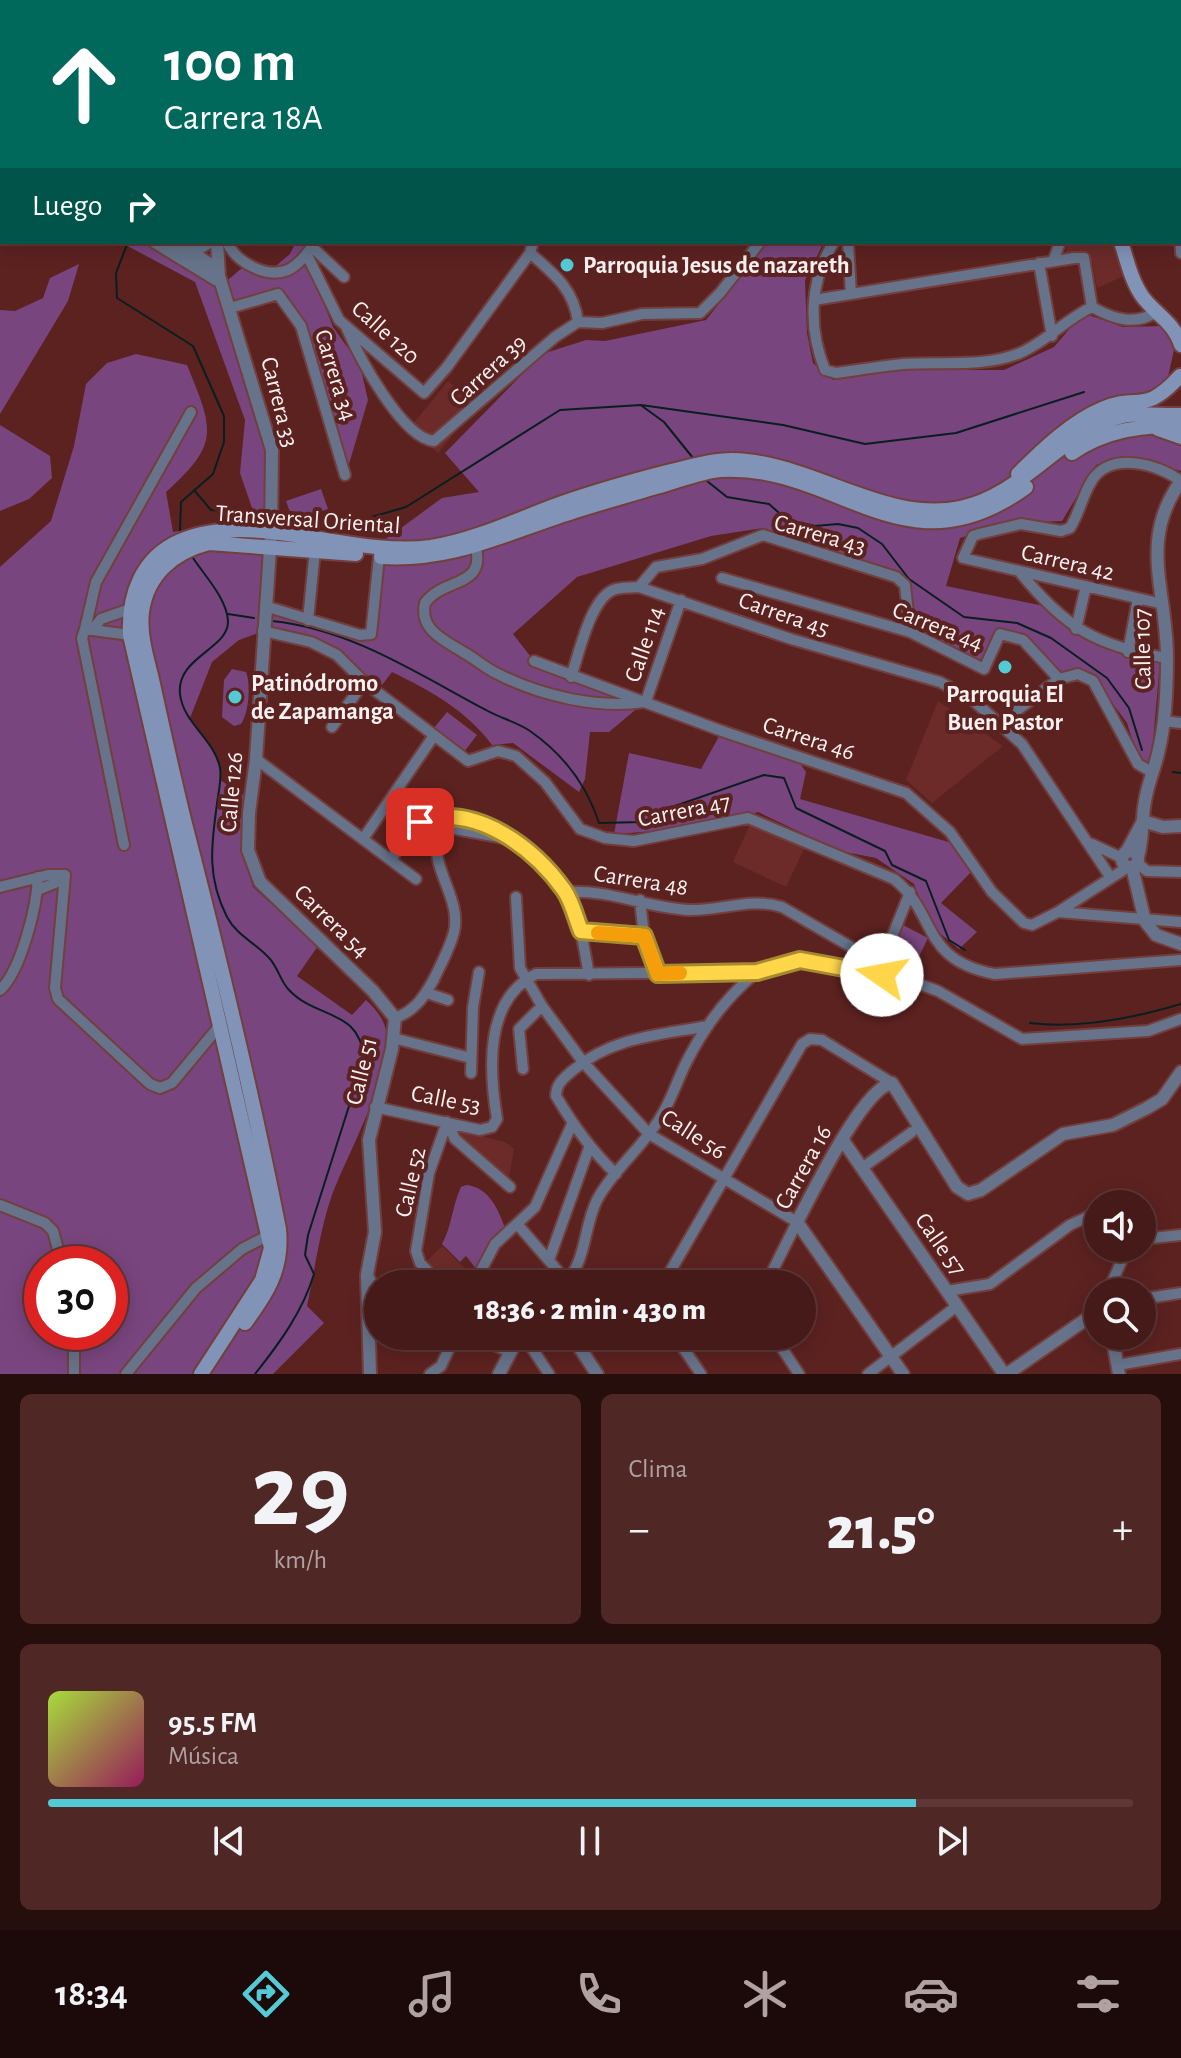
<!DOCTYPE html>
<html lang="es">
<meta charset="utf-8">
<style>
:root{--surface:#451a18;--page:#4f2725;--text:#f1f3f6;--muted:#b0a1a2;--line:#5d3837;--accent:#52cbd7}
body{margin:0;font-family:"Alegreya Sans",sans-serif;background:var(--page);color:var(--text);height:100vh;display:flex;flex-direction:column;font-size:30px;white-space:nowrap}
*{box-sizing:border-box;margin:0}
p{font-size:26px;color:var(--muted)}
.icon{flex:none;width:44px;height:44px;fill:none;stroke:currentColor;stroke-width:2;stroke-linecap:round;stroke-linejoin:round}
.map{position:relative;height:1374px;overflow:hidden}
.drawer{display:flex;flex-direction:column;gap:20px;padding:20px;background:#260e0d;flex:1}
.drawer>*{flex:none}
.banner{position:absolute;left:0px;top:0px;width:1182px;height:244px;box-shadow:0 4px 20px #0003,0 0 0 2px var(--line);background:#00695c;color:#fff;overflow:hidden}
.controls{position:absolute;left:1084px;top:1190px;display:grid;gap:16px}
.controls a{display:grid;place-items:center;width:72px;height:72px;border-radius:50%;background:var(--surface);box-shadow:0 4px 20px #0003,0 0 0 2px var(--line);font-size:40px}
.speed{position:absolute;left:24px;top:1246px;display:flex;gap:16px;font-size:40px;font-weight:700;text-align:center}
.speed>*{display:grid;place-content:center;width:104px;height:104px;border-radius:50%;background:var(--surface);box-shadow:0 4px 20px #0003,0 0 0 2px var(--line);line-height:1}
.speed .limit{border:12px solid #d22;background:#fff;color:#111}
.pin{position:absolute;display:grid;place-items:center;width:68px;height:68px;color:#fff;margin:-34px;border-radius:16px;box-shadow:0 4px 12px #0006}
.me{position:absolute;width:88px;margin:-44px;rotate:282deg;stroke-linejoin:round;filter:drop-shadow(0 0 6px #0008)}
.turn{display:flex;align-items:center;gap:28px;height:168px;padding:0 32px;font-size:36px}
.turn .icon{width:104px;height:104px;stroke-width:2.5}
.turn b{display:block;font-size:56px;line-height:68px}
.then{display:flex;align-items:center;height:76px;padding:0 32px;background:#0003;gap:16px;font-size:30px}
.big{font-size:60px;font-weight:800;line-height:1.1}
.drawer .card{flex:1;display:flex;flex-direction:column;justify-content:center;gap:12px;min-width:0;padding:0 28px;border-radius:12px;background:var(--page)}
.drawer .dial{align-items:center;gap:0}
.dial b{font-size:104px;line-height:1}
.song{display:flex;align-items:center;gap:24px}
.cover{width:96px;height:96px;border-radius:12px;background:linear-gradient(135deg,hsl(80 70% 55%),hsl(330 70% 35%))}
.played{height:8px;border-radius:4px;background:linear-gradient(90deg,var(--accent) 80%,var(--line) 80%)}
.keys{display:flex;justify-content:space-around;direction:ltr}
.heat{display:flex;justify-content:space-between;align-items:center;font-size:44px;direction:ltr}
.drawer .tiles{flex:1;display:grid;gap:20px;grid-template-columns:1fr 1fr}
.card:last-child{grid-column:span 2}
.trip{position:absolute;left:364px;top:1270px;width:452px;height:80px;border-radius:40px;background:var(--surface);box-shadow:0 4px 20px #0003,0 0 0 2px var(--line);font-weight:800;line-height:80px;text-align:center}
.tab-bar{display:flex;height:128px;justify-content:space-around;align-items:center;background:#1c0a0a;color:var(--muted)}
.tab-bar .icon{width:56px;height:56px}
.tab-bar .active{color:var(--accent)}
.tab-bar b{font-size:36px;color:var(--text)}
.map>svg:first-child{display:block}
.built{fill:#6c2b29}
.green{fill:#79457e;fill-rule:evenodd}
.lines{fill:none;stroke-linecap:round;stroke-linejoin:round}
.stream{stroke:#091e20;stroke-width:2}
.minor-casing{stroke:#723f3d;stroke-width:14}
.tertiary-casing{stroke:#723f3d;stroke-width:16}
.secondary-casing{stroke:#723f3d;stroke-width:18}
.minor{stroke:#67738a;stroke-width:10}
.tertiary{stroke:#67738a;stroke-width:12}
.secondary{stroke:#8194b8;stroke-width:14}
.route-casing{stroke:#a68a30;stroke-width:20}
.route{stroke:#ffd54a;stroke-width:14}
.slow{stroke:#f59e0b;stroke-width:14}
.poi-dot{fill:#52cbd7;stroke:#5c2220;stroke-width:3}
.labels{text-anchor:middle;stroke-width:8;stroke-linejoin:round;paint-order:stroke}
.poi-label{font-size:24px;font-weight:bold;fill:#f9f1f1;stroke:#5c2220;text-anchor:start}
.street-label{font-size:24px;fill:#f9f1f1;stroke:#5c2220}
</style>
<div class="map">
<svg width="1181" height="1374" viewBox="0 0 1181 1374">
<rect width="100%" height="100%" fill="#5c2220"/>
<path class="built" d="M1067,242h48l11,33 -29,13 -5,-27 -9,-7 -17,-1z
M448,381l29,24 -39,48 -29,-24z
M938,701l65,45 -71,57 -26,-23z
M751,822l54,25 -19,40 -53,-25z
M454,1129l51,13 9,7 -5,28 -52,-39z
M442,1246l32,31 -7,7h-22l-21,-20z"/>
<path class="green" d="M120,242h34l68,43 27,-23 22,8 19,-16 6,-12h20l-4,5 1,29 20,51 27,38 8,35 -22,74 -45,-148 -23,-32 -47,14 38,128 -4,174 56,20 45,-2 9,-81 67,-49 37,-6 -34,-39 97,-99 44,-14 19,1 101,-21 62,-78h56l-19,38 2,53 6,30 20,17 70,-10h101l50,-23 29,-34 40,14 39,-1 7,7 5,17 -6,27 -14,16 -2,40 29,9v29l-53,-15 -32,9 -34,56 -59,3 -43,14 -14,48 98,20 54,40 62,16 -9,103 -13,-6 -11,-36 -30,-41 -18,-10h-19l-58,-41 -9,3 -11,31 -65,-33 -9,-48 -12,-12 -133,-44 -52,8 -134,41 -64,57 21,27 112,40 -37,31h-19l-5,47 -6,13 -66,-49 -21,2c-26,-35 -61,-54 -100,-73l-10,13 -45,-30 -74,-24 -24,9 -27,22 -22,56c14,19 32,37 30,62l29,18 -1,72 5,17 65,59 -21,30 55,39 14,-15c12,11 22,24 21,42 -2,44 -37,108 -54,150 -13,36 -18,77 -26,114l17,17 -51,51h-273v-807l51,-46 23,-75 12,-62 21,-21 29,-9 51,11c26,64 34,78 -21,127l7,40 42,-6 37,3v-21l-12,-35 5,-53 -50,-138zM42,1264h68v68h-68z
M79,264l-11,37 -68,113v-104l15,1 28,-13 7,-20z
M0,425l50,31 2,22 -23,21 -29,12z
M321,489l7,20 -35,12 -7,-20z
M232,669l14,3c5,12 3,41 -5,52l-7,2 -12,-9 2,-37z
M447,712l30,23 -13,17 -30,-24z
M722,731l73,25 11,16 -6,27 152,44 19,29 -30,31 36,29 -18,17 -29,-24 -16,-41 -38,-26 -36,-7 -82,-39 -58,16 -86,6 15,-81 72,16z
M903,925l25,13 -17,35 -25,-13z
M466,1185c23,2 32,24 39,43l-21,23 -7,19 -11,-14 -6,6 -18,-18c10,-18 10,-38 19,-57z"/>
<g class="lines">
<path class="stream" d="M128,242l-12,31 1,25 76,48 31,70v26l-11,32 -32,28 -1,28
M642,406l22,16 29,36
M707,481l20,16 42,7 18,16 28,6 23,-2 20,4 24,16 27,35 55,38 53,6 34,15 56,40 22,30 13,42
M194,490l17,20 37,2
M279,518l44,13 83,-24 154,-97 81,-5 142,20 82,19 91,-11 128,-41
M193,558c12,18 34,41 35,63 1,28 -52,36 -48,73 3,29 35,46 40,74 2,11 -2,26 -3,36 -6,42 -10,74 10,113 10,19 29,26 43,42 8,9 11,23 19,31 28,30 71,18 75,69l-56,176 -3,20 9,19c-11,37 -35,70 -59,100
M228,614l26,4
M272,621c79,8 146,53 214,89 14,8 31,12 44,21 33,23 57,55 69,92l44,-1 32,-16 89,-31 20,3 12,30 89,43 7,14 34,16 23,59 16,10
M1173,772l8,1
M1030,1023c49,6 104,-5 151,-19"/>
<g class="minor-casing">
<path id="minor" d="M193,0l1,2
M389,0l6,2
M691,0l1,2
M826,0v2
M241,2l2,-2
M663,2v-2
M887,2v-2
M1061,2v-2
M1099,2v-2
M1180,218h1
M1180,232l1,21
M227,242c9,20 39,37 61,28 12,-6 20,-18 28,-28
M834,242c-25,39 -26,86 -9,128l11,3c22,-3 45,-7 67,-9 39,-3 80,4 117,-11 27,-12 46,-34 72,-46
M848,242l3,52
M312,247l32,30
M530,253c23,20 44,36 48,69
M307,255l32,65 85,73 23,-26 83,-114 3,-11
M1054,259l6,-17
M1039,263l13,73
M814,300l260,-42h10l8,49
M1092,307c23,13 44,19 66,4
M230,308l48,-14 23,32 44,149
M578,322l24,1 40,-9 58,-1 20,-20 40,-51
M347,329c12,28 55,109 87,112l121,-104 23,-15
M474,541c16,48 -30,35 -49,62 -6,27 19,37 38,49 13,7 23,17 37,23 42,21 98,34 144,27
M1019,571c45,56 77,75 148,87
M722,578l188,54 74,37 16,-35 23,6 36,39
M639,587l17,-20 46,-8 61,-24 133,42 9,8 5,47
M1163,604l-200,-46 10,-22 6,-2 42,-10 40,7 9,-3c9,-14 12,-31 21,-46 18,-32 67,-18 90,-1
M265,606l95,29 11,-1 8,-77
M308,620l7,-70
M85,629l-3,9 42,207
M93,629l8,-10 29,-10
M1076,629l10,-43
M263,631l48,11 26,13 27,27 104,79 30,-10 18,5 29,26 35,47 25,9 29,3 114,-23 146,61c44,35 26,81 101,95l186,-14
M130,635l-45,-6 11,-47 95,-170
M1128,652l10,-53
M534,661l188,70 184,62 44,39 42,60 32,31 8,2 26,-13 70,-45
M571,677c8,-23 19,-77 42,-87 7,-3 18,-2 26,-3l152,52 149,43 34,19 48,43 89,134
M646,701l35,-101
M1163,721l18,2
M1000,723l59,-44 19,-5 15,7 45,83 15,9
M332,727l32,-45
M256,759l160,120
M363,839l70,-102
M1092,844l30,14
M392,859c7,-12 16,-31 30,-38 44,-24 122,35 144,71 14,24 18,56 23,83
M1137,863l10,8 34,1
M0,887l48,-12h17l-10,113 3,11 92,85 10,4 12,-5 49,-59
M38,890l17,-7
M566,892c43,-3 81,16 123,18 33,1 60,-13 93,-3l123,71
M516,897l4,71 22,38 41,56 66,72 148,88 -31,62
M640,900l4,36 14,38
M1058,912l123,10
M581,931l63,5
M882,962l28,-70
M0,990c21,-19 37,-84 38,-113
M427,993l21,7
M395,1018c20,-7 29,-21 39,-39 7,-15 16,-31 20,-47 8,-34 -25,-64 -16,-98l12,-6 54,10
M393,1038l78,20
M523,1069l-4,-40 23,-23
M471,1073l2,-66 6,-35
M375,1107l105,23 12,-3 5,-8c-8,-49 -13,-119 39,-145l221,-2 43,-12 108,20 30,11 84,48 126,-8 33,-12
M447,1122l8,17 55,48
M862,1168l50,-36
M616,1174c-25,-24 -42,-48 -60,-78 0,-12 7,-17 16,-25 39,-34 87,-36 136,-45
M1114,1204l8,-4
M0,1205l45,18 8,8 9,33
M518,1225l40,46v13
M1142,1239l39,-4
M549,1260l40,-112
M368,1276l10,18
M440,1284l-20,-21 -4,-12 13,-78 18,-51
M474,1284l21,-40 40,-37 37,-83
M564,1284c23,-22 19,-56 33,-84 16,-30 45,-52 63,-82 11,-17 17,-37 26,-55 17,-34 41,-67 71,-91
M663,1284l139,-240 8,-5 12,1 70,43
M947,1291l43,-7 80,-59 28,-13
M1108,1292l19,-44
M1142,1299l39,-6
M74,1332v42
M471,1336l40,16
M524,1336l25,38
M675,1336l26,38
M774,1336l25,38
M1118,1365l63,-11
M126,1374l70,-86 46,-39 27,-14
M430,1374l11,-8 14,-30
M868,1374l89,-68"/>
</g>
<g class="tertiary-casing">
<path id="tertiary" d="M110,2v-2
M0,215l2,1
M0,229l2,1
M155,242l62,38
M176,242l32,21 11,13 53,174 -1,84 -15,225 -7,54 -1,37 12,32 113,109 22,27 -3,31 -23,91 6,92 -8,43 3,99
M217,242l2,34
M188,255l21,-13
M1143,821l20,6 18,-1
M1122 859a8 8 0 1 1 16 0a8 8 0 1 1-16 0Z
M1126,853l17,-32
M1138,857c6,-21 3,-40 8,-61 3,-16 10,-31 13,-47 7,-29 8,-61 8,-91 0,-68 -29,-117 14,-177
M1132,867l13,54 11,14 25,9
M842,1139l162,235
M572,1336l25,38
M1112,1336l7,38
M499,1374l20,-38
M903,1374l-106,-152c15,-28 66,-134 95,-139l65,104 11,7 13,-4 82,-56 50,-9 34,-17 15,-9 19,-27
M1007,1374l91,-63"/>
</g>
<g class="secondary-casing">
<path id="secondary" d="M572,0l1,2
M1121,242c6,18 10,38 21,54 13,18 32,26 39,49
M1158,429l23,8
M1072,453c34,-24 68,-26 109,-29
M1018,474c24,-24 53,-52 84,-65 38,-17 40,8 78,-33
M381,557c67,4 114,-19 176,-40 32,-11 66,-20 99,-30 20,-5 43,-15 64,-17 118,-7 184,106 306,17
M245,1323c22,-30 38,-54 34,-94 -27,-137 -60,-273 -95,-409 -11,-45 -21,-90 -31,-136 -5,-23 -14,-48 -11,-72 5,-38 32,-60 67,-69l147,11
M201,1374l61,-94 9,-32 -141,-613c-2,-39 11,-77 50,-94 73,-32 172,17 251,6 42,-7 81,-25 120,-40 38,-14 77,-25 116,-35 22,-5 43,-12 65,-12 78,1 152,64 228,48 62,-13 97,-71 155,-90 22,-7 44,-2 66,-3"/>
</g>
<use href="#minor" class="minor"/>
<use href="#tertiary" class="tertiary"/>
<use href="#secondary" class="secondary"/>
</g>
<g class="lines">
<g class="route-casing">
<path id="route" d="M420,822c55,-20 114,26 144,68 8,11 12,29 17,41l63,5 14,38 99,-2 43,-12 82,15"/>
</g>
<use href="#route" class="route"/>
<path class="slow" d="M598,933l46,3 14,38 22,-1"/>
</g>
<g class="poi-dot">
<circle cx="567" cy="265" r="8"/>
<circle cx="1005" cy="667" r="8"/>
<circle cx="235" cy="697" r="8"/>
</g>
<g class="labels">
<g class="poi-label">
<text x="583" y="273">Parroquia Jesus de nazareth</text>
<text x="251" y="691">Patinódromo<tspan x="251" dy="28">de Zapamanga</tspan></text>
<text x="1005" y="702" text-anchor="middle">Parroquia El<tspan x="1005" dy="28">Buen Pastor</tspan></text>
</g>
<g class="street-label">
<text transform="translate(386 332) rotate(42)" y="8">Calle 120</text>
<text transform="translate(488 370) rotate(-42)" y="8">Carrera 39</text>
<text transform="translate(336 375) rotate(73)" y="8">Carrera 34</text>
<text transform="translate(280 402) rotate(76)" y="8">Carrera 33</text>
<text transform="translate(308 519) rotate(4)" y="8">Transversal Oriental</text>
<text transform="translate(820 534) rotate(16)" y="8">Carrera 43</text>
<text transform="translate(1068 562) rotate(13)" y="8">Carrera 42</text>
<text transform="translate(784 614) rotate(19)" y="8">Carrera 45</text>
<text transform="translate(938 626) rotate(22)" y="8">Carrera 44</text>
<text transform="translate(644 644) rotate(-71)" y="8">Calle 114</text>
<text transform="translate(1142 649) rotate(-91)" y="8">Calle 107</text>
<text transform="translate(809 738) rotate(18)" y="8">Carrera 46</text>
<text transform="translate(231 792) rotate(-85)" y="8">Calle 126</text>
<text transform="translate(684 810) rotate(-11)" y="8">Carrera 47</text>
<text transform="translate(641 880) rotate(9)" y="8">Carrera 48</text>
<text transform="translate(332 921) rotate(44)" y="8">Carrera 54</text>
<text transform="translate(361 1071) rotate(-76)" y="8">Calle 51</text>
<text transform="translate(446 1099) rotate(11)" y="8">Calle 53</text>
<text transform="translate(694 1134) rotate(33)" y="8">Calle 56</text>
<text transform="translate(803 1167) rotate(-61)" y="8">Carrera 16</text>
<text transform="translate(410 1182) rotate(-77)" y="8">Calle 52</text>
<text transform="translate(941 1244) rotate(55)" y="8">Calle 57</text>
</g>
</g>
</svg>
<div class="controls">
<a><svg class="icon" aria-label="sound" viewBox="0 0 24 24"><path d="M4 9h4l5-4v14l-5-4H4zM17 9q2 3 0 6"/></svg></a>
<a><svg class="icon" aria-label="search" viewBox="0 0 24 24"><circle cx="10" cy="10" r="6"/><path d="M15 15l6 6"/></svg></a>
</div>
<div class="speed"><div class="limit">30</div></div>
<div class="pin" style="left:420px;top:822px;background:#d93025"><svg class="icon" aria-label="arrive" viewBox="0 0 24 24"><path d="M6 21V4h12l-3 4 3 4H6"/></svg></div>
<svg class="me" style="left:882px;top:975px" viewBox="-20 -20 40 40"><circle r="19" fill="#fff"/><path d="M0-13L10 11 0 6-10 11z" fill="#ffd54a"/></svg>
<div class="trip">18:36 · 2 min · 430 m</div>
<div class="banner">
<div class="turn"><svg class="icon" aria-label="ahead" viewBox="0 0 24 24"><path d="M12 20V5M6 11l6-6 6 6"/></svg><div><b>100 m</b>Carrera 18A</div></div>
<div class="then">Luego<svg class="icon" aria-label="right" viewBox="0 0 24 24"><path d="M7 20v-9h11M14 6l5 5-5 5"/></svg></div>
</div>
</div>
<section class="drawer">
<div class="tiles">
<div class="card dial"><b>29</b><p>km/h</p></div>
<div class="card"><p>Clima</p>
<div class="heat"><a>−</a><b class="big">21.5°</b><a>+</a></div>
</div>
<div class="card">
<div class="song"><i class="cover"></i><div><b>95.5 FM</b><p>Música</p></div></div>
<div class="played"></div>
<div class="keys"><svg class="icon" aria-label="previous" viewBox="0 0 24 24"><path d="M18 5L8 12l10 7zM5 5v14"/></svg><svg class="icon" aria-label="pause" viewBox="0 0 24 24"><path d="M8 5v14M16 5v14"/></svg><svg class="icon" aria-label="next" viewBox="0 0 24 24"><path d="M6 5l10 7-10 7zM19 5v14"/></svg></div>
</div>
</div>
</section>
<nav class="tab-bar">
<b>18:34</b>
<svg class="icon active" aria-label="directions" viewBox="0 0 24 24"><path d="M12 3l9 9-9 9-9-9zM9 14v-3h6M13 9l2 2-2 2"/></svg>
<svg class="icon" aria-label="music" viewBox="0 0 24 24"><path d="M9 18V5l10-2v13"/><circle cx="6" cy="18" r="3"/><circle cx="16" cy="16" r="3"/></svg>
<svg class="icon" aria-label="phone" viewBox="0 0 24 24"><path d="M5 4h4l2 5-3 2q2 4 5 5l2-3 5 2v4C11 20 4 13 5 4z"/></svg>
<svg class="icon" aria-label="climate" viewBox="0 0 24 24"><path d="M12 3v18M4 7l16 10M4 17L20 7"/></svg>
<svg class="icon" aria-label="car" viewBox="0 0 24 24"><path d="M5 17H2v-5l4-1 3-4h7l3 4 3 1v5h-3M9 17h6M6 11h13"/><circle cx="7" cy="17" r="2"/><circle cx="17" cy="17" r="2"/></svg>
<svg class="icon" aria-label="filters" viewBox="0 0 24 24"><path d="M4 7h16M4 17h16"/><circle cx="9" cy="7" r="2"/><circle cx="15" cy="17" r="2"/></svg>
</nav>
